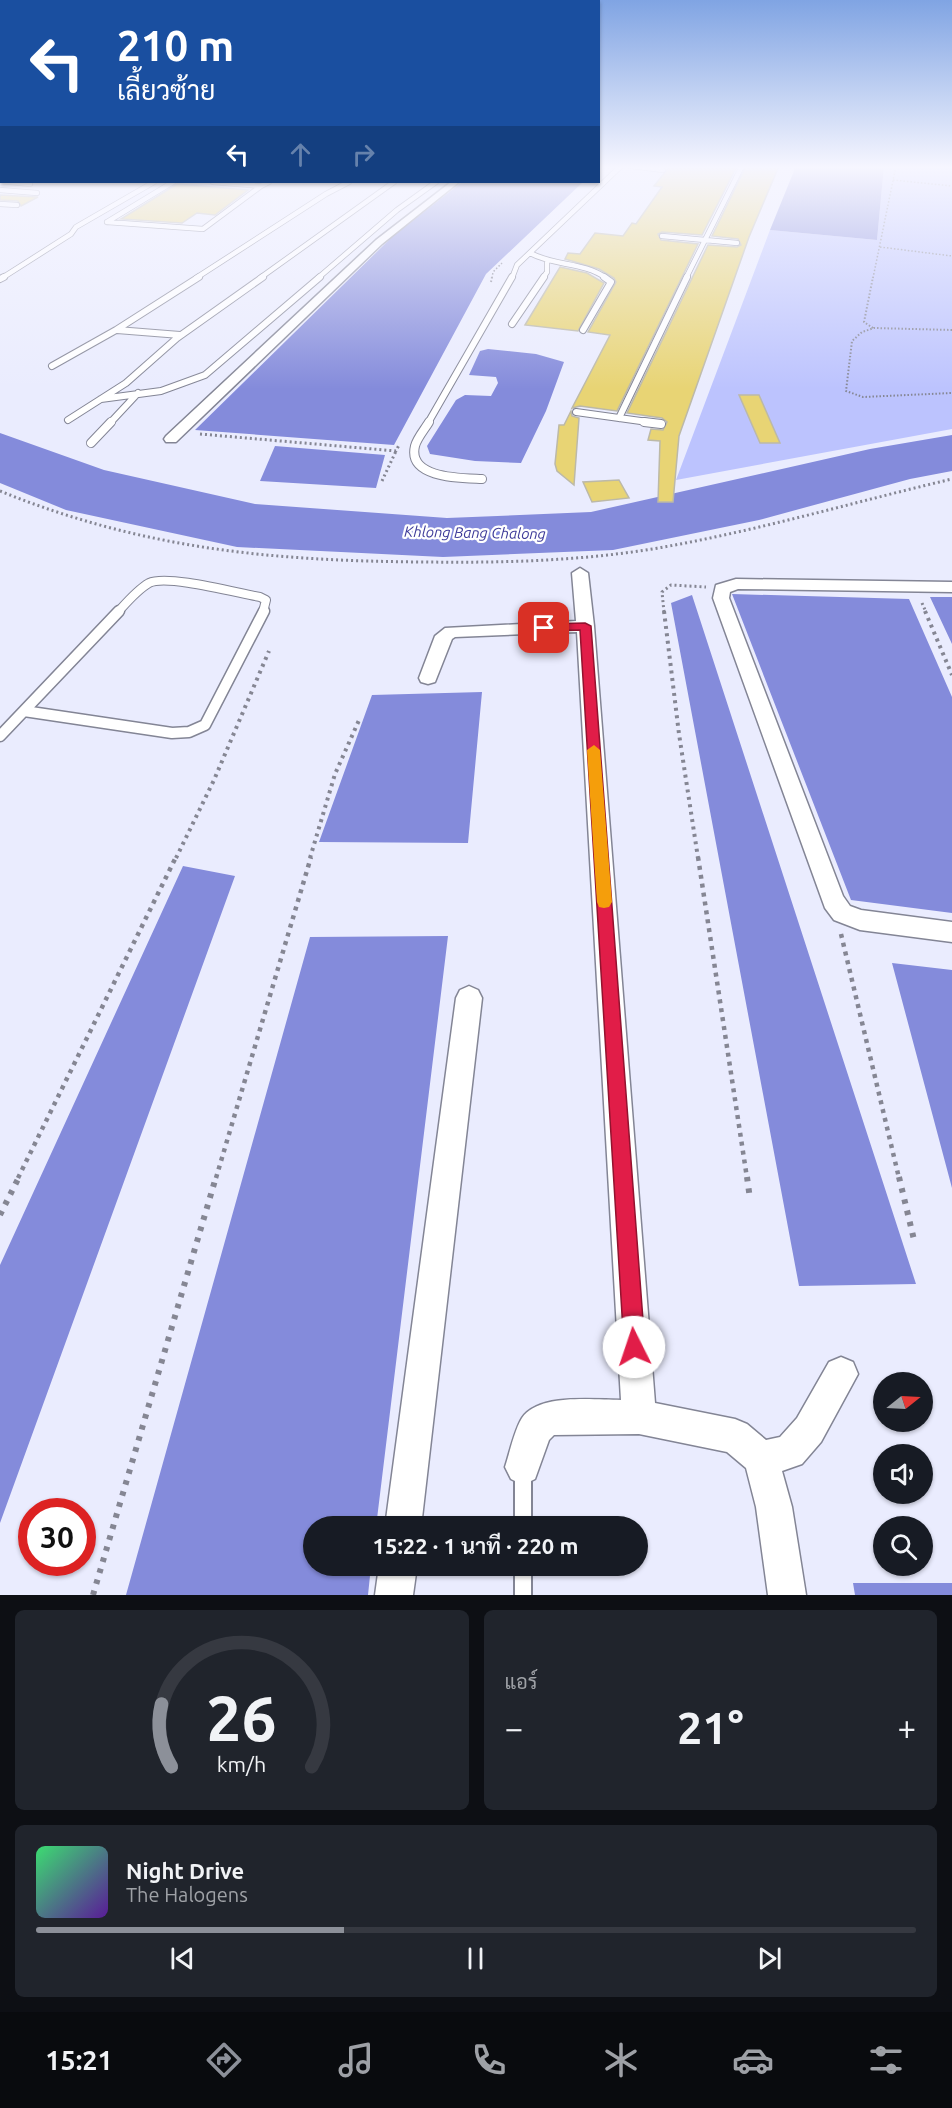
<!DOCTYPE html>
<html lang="th">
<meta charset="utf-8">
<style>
:root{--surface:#171b24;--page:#20242c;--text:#f1f3f6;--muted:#9ea1a6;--line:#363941;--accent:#8c9099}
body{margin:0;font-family:Ubuntu,Sarabun,sans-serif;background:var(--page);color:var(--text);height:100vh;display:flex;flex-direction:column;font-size:22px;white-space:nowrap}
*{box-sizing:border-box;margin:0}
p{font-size:20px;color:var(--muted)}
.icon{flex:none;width:33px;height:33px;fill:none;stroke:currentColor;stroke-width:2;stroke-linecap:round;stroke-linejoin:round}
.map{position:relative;height:1595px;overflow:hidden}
.side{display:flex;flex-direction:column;gap:15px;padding:15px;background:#0d0f14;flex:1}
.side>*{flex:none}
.top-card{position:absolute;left:0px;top:0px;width:600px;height:183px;box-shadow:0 2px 4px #0004;background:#1a4fa0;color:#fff;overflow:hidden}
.needle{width:39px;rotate:72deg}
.fabs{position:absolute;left:873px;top:1372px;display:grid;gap:12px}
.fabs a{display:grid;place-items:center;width:60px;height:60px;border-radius:50%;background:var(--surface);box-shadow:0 2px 4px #0004;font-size:30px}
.speed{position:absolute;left:18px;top:1498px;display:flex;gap:12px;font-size:30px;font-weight:700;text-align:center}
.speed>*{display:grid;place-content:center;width:78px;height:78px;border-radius:50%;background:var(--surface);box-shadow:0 2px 4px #0004;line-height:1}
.speed .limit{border:9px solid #d22;background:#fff;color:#111}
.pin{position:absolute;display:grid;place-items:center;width:51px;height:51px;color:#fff;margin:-26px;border-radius:12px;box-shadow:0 3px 9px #0006}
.me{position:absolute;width:66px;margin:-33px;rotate:356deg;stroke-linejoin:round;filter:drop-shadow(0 0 4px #0008)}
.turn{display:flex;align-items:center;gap:21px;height:126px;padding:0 18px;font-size:27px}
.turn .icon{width:78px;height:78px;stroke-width:2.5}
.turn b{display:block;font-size:42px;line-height:51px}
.lanes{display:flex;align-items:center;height:57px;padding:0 18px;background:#0003;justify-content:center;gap:30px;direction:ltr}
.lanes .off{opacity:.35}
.big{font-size:45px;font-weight:600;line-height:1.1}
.side .card{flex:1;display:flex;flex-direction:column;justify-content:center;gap:9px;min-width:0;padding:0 21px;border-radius:9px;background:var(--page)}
.side .dial{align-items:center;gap:0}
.dial svg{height:156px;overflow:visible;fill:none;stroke:var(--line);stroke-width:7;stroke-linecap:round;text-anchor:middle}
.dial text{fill:var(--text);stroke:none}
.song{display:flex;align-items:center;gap:18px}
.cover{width:72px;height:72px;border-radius:9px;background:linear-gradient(135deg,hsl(140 70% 55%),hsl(270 70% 35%))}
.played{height:6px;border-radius:3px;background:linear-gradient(90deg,var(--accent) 35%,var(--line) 35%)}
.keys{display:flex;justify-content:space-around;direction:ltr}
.heat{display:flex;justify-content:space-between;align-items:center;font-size:33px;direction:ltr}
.side .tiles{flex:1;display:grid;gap:15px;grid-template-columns:1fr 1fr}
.card:last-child{grid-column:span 2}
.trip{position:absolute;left:303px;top:1516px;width:345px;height:60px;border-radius:30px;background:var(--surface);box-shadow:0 2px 4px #0004;font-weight:600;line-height:60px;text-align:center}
.tab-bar{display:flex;height:96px;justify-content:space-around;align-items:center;background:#090b0e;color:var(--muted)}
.tab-bar .icon{width:42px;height:42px}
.tab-bar .selected{color:var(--accent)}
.tab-bar b{font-size:27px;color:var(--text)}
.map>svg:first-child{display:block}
.green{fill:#bcc3fe}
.water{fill:#848bdb}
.building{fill:#e8d474;stroke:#bcb9a8;stroke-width:1.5}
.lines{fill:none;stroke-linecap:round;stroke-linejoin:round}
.service-far4-casing{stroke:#838595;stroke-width:6}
.service-far3-casing{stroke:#838595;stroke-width:8}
.service-far2-casing{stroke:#838595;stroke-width:10}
.service-far1-casing{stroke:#838595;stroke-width:13}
.service-casing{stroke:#838595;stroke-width:20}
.minor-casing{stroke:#838595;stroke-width:3}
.path-far5{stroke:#858693;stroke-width:1.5;stroke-dasharray:1.5 2;stroke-linecap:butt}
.path-far4{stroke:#858693;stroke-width:2;stroke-dasharray:1.5 2;stroke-linecap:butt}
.path-far3{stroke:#858693;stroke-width:3;stroke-dasharray:2 3;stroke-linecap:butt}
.path-far2{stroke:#858693;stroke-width:4;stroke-dasharray:3 4.5;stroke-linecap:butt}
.path-far1{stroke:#858693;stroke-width:4.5;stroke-dasharray:4 5;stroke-linecap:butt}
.path{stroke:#858693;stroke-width:6;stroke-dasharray:4.5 7;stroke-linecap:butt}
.service-far4{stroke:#fff;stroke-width:4.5}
.service-far3{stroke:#fff;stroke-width:6}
.service-far2{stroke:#fff;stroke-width:8}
.service-far1{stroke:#fff;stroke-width:10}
.service{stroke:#fff;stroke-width:16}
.minor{fill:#fff;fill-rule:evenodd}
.route{fill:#e11d48;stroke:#92132f;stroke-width:1.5}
.slow{fill:#f59e0b}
.labels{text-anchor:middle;stroke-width:4.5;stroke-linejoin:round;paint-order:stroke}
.far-water-label{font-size:15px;font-style:italic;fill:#3e3b99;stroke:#fff}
</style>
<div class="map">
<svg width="952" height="1595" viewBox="0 0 952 1595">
<rect width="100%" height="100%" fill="#eaecfe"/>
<path class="green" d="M884,166h68v263l-276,51 94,-250 107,10z"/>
<path class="water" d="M796,166h88l-7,74 -107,-10z
M462,182h121l-97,92 -92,171 -199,-15 197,-193z
M488,349l48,5 28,8 -18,49 -25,52 -46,-2 -45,-7 -3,-8 29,-46 9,-5 26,1 7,-13 -2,-6 -27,-2 11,-24z
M0,433l104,37 151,34 192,14 144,-6 279,-63 82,-14v36l-42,8 -151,41 -146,30 -170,7 -206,-10 -171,-37 -66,-27z
M275,446l110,9 -9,33 -116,-7z
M732,594l177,5 43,98v216l-101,-13z
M692,595l224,689 -117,2 -128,-683z
M930,597h22v48v-1z
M482,692l-14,151 -149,-1 53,-147z
M183,866l52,10 -235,647v-258z
M448,936l-72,591h-62v39h57l-3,29h-242l184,-658z
M892,963l60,7v218z
M853,1583h99v12h-97z"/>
<path class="building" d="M670,166h67l-35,69 -40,-3 -4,2 3,6 37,4 -81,167 -37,-5 -8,2 38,-73 -22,-3 28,-50 -2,-4 -15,-9 -34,-10 3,-6 12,1 15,-21 28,3 9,-13 4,1 26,-37 -8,-1z
M746,166h33l-30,71 -70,199 -6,66h-15l2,-61 -12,-1 3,-11 12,1 4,-8 -5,-4 -35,-5 81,-168 29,2 4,-2 -3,-6 -26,-3z
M177,184l71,6 -33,25 -18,-2 -15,10 -61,-4z
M0,195l37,2h1l-17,9 -3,-5 -18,-1z
M560,267l27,6 17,10 -26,48 -53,-6z
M739,395h20l21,48h-20z
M571,411l1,5 7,2 -5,67 -17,-14 -2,-7 4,-39h5z
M619,480l10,18 -37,4 -9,-20z"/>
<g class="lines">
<g class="service-far4-casing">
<path id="service-far4" d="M631,166l32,4
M0,181l30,3
M213,182l48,4 8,-4
M0,190l37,3
M0,204l17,1
M107,222l96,7 58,-43
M107,222l66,-40
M662,236l75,7
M530,253c24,13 54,9 76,25
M2,278l69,-44 5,-7 78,-45
M196,278l130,-84 23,-12
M260,278l134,-96
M318,278l79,-68 39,-28
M512,278l5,-13 104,-99
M543,278l4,-6v-10
M686,278l56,-112"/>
</g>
<g class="service-far3-casing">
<path id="service-far3" d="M0,279l4,-2
M512,324l32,-47
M117,330l63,5
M583,330l28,-48 -7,-5
M52,366l64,-36 83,-53
M101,399l60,-8 44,-16 115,-98
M576,412l79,11
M619,418l68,-141
M68,420l58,-37 51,-45 86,-61
M110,423l28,-30
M428,423l84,-146"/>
</g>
<g class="service-far2-casing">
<path id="service-far2" d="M429,422c-4,7 -12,16 -14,24 -8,33 48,32 67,33
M644,422l17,2
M91,443l20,-21
M118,612c9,-10 19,-22 31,-29 18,-9 88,10 111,14l6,3 -3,12"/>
</g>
<g class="service-far1-casing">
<path id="service-far1" d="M24,711l148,22 17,-1 16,-7 59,-114
M0,736l119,-125"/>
</g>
<g class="service-casing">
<path id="service" d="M523,1470v57
M523,1566v29"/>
</g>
<g class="minor-casing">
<path id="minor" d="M451,182h8l-77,62 -206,198h-10l-2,-3 2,-3 210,-196z
M580,568l8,5 6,53 61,777 80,16 12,5 19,16 14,-3 17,-19 32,-56 12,-5 12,5 5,12 -37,68 -19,22 -20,7 10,36 14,88h-38l-12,-88 -10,-39 -19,-16 -88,-18 -85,1 -5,5 -14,39 -12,6 -12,-6 -6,-12c5,-15 9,-36 17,-49 17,-25 72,-18 99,-18l-44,-768 -122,5 -3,2 -17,43 -7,2 -7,-2 -2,-4 16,-42 10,-8 131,-7 -4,-48z
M736,579l216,3v10l-214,-3 -8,3 -1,6 114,298 7,10 11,4 91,12v20l-92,-12 -26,-10 -9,-12 -112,-310 3,-13z
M469,986l9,4 4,8 -61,529h-36l71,-529 4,-8z
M379,1566h38l-4,29h-38z"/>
</g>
<path class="path-far5" d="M893,180l59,6
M880,247l72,9
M492,278l1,-6 9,-9
M873,278l23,-112"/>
<path class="path-far4" d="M491,282l1,-5
M873,328l-9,-6 9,-45
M952,330l-78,-2 -12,4 -10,9 -6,50 17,6 89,-4"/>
<path class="path-far3" d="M200,434l196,17 3,-6
M382,481l14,-30
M0,491c143,58 271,70 425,71 78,1 156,-1 233,-14 99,-17 196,-46 294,-69
M922,603l4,9
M664,612l-2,-20 9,-7 35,2"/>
<path class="path-far2" d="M664,611l15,123 19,124
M925,611l27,64
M176,858l38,-78 55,-129
M310,858l25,-84 25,-56"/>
<path class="path-far1" d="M698,857l49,321
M841,934l58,244
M18,1178l158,-321
M216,1178l95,-321"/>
<path class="path" d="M747,1177l3,22
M899,1177l16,67
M0,1215l19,-38
M93,1595l123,-418"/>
<use href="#service-far4" class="service-far4"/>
<use href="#service-far3" class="service-far3"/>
<use href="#service-far2" class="service-far2"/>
<use href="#service-far1" class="service-far1"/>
<use href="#service" class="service"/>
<use href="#minor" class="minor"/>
</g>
<linearGradient id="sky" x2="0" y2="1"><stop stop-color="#80a4e3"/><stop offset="0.43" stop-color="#f6f6ff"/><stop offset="1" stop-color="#f6f6ff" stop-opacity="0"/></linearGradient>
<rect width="952" height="389" fill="url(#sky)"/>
<path class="route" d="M585,623l6,3 54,721 -3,8 -8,3 -7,-3 -3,-8 -44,-717 -36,1 -6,-3 6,-4z"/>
<path class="slow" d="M594,745l6,5 12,152 -3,5 -5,1 -5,-1 -2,-5 -10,-152z"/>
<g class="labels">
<g class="far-water-label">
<text transform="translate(475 533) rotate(1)" y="5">Khlong Bang Chalong</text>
</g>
</g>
</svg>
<div class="fabs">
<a><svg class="needle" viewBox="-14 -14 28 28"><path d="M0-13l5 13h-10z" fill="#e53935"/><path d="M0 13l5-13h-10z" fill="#9ea1a6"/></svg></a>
<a><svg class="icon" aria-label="sound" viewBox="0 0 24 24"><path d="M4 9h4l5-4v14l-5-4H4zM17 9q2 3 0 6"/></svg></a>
<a><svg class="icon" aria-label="search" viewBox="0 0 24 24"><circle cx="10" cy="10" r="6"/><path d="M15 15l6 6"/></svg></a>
</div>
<div class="speed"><div class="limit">30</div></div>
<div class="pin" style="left:544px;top:628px;background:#d93025"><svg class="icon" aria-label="arrive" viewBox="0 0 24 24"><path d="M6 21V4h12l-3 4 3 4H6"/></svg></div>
<svg class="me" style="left:634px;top:1347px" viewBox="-20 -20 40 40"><circle r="19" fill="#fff"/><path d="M0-13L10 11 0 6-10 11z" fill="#e11d48"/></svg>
<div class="trip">15:22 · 1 นาที · 220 m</div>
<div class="top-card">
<div class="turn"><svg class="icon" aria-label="left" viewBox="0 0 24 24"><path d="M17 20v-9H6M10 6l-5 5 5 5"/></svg><div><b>210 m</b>เลี้ยวซ้าย</div></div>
<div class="lanes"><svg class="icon" aria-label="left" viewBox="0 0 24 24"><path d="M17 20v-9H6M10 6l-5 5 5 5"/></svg><svg class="icon off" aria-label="ahead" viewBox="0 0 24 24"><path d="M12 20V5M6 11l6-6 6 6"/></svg><svg class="icon off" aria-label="right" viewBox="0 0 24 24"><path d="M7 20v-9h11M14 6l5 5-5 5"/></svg></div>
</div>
</div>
<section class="side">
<div class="tiles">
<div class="card dial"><svg viewBox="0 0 100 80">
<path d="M14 69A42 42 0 1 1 86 69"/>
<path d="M14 69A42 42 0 0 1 9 37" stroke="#8c9099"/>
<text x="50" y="56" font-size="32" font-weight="700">26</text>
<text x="50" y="72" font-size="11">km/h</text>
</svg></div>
<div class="card"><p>แอร์</p>
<div class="heat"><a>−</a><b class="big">21°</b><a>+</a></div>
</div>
<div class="card">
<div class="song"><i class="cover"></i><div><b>Night Drive</b><p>The Halogens</p></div></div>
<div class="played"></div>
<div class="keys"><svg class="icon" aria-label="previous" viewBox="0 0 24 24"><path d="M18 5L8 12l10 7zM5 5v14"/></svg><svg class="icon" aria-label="pause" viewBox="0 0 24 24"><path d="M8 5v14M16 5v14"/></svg><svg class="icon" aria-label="next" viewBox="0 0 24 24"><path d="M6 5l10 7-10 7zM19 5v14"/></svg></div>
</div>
</div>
</section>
<nav class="tab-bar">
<b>15:21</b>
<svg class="icon selected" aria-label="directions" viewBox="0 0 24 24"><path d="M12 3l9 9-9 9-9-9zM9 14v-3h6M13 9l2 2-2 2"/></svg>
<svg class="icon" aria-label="music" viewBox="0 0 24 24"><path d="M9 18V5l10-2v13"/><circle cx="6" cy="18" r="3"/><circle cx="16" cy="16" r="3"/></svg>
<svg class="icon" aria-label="phone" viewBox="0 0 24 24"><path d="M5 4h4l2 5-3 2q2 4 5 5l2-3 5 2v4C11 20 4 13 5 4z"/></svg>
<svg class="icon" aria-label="climate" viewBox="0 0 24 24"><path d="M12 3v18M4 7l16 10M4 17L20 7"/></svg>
<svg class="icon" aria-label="car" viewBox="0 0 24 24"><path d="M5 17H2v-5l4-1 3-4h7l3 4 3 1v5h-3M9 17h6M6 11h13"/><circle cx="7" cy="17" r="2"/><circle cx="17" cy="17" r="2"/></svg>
<svg class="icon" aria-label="filters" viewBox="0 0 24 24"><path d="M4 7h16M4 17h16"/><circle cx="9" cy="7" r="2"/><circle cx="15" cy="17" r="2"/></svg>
</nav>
